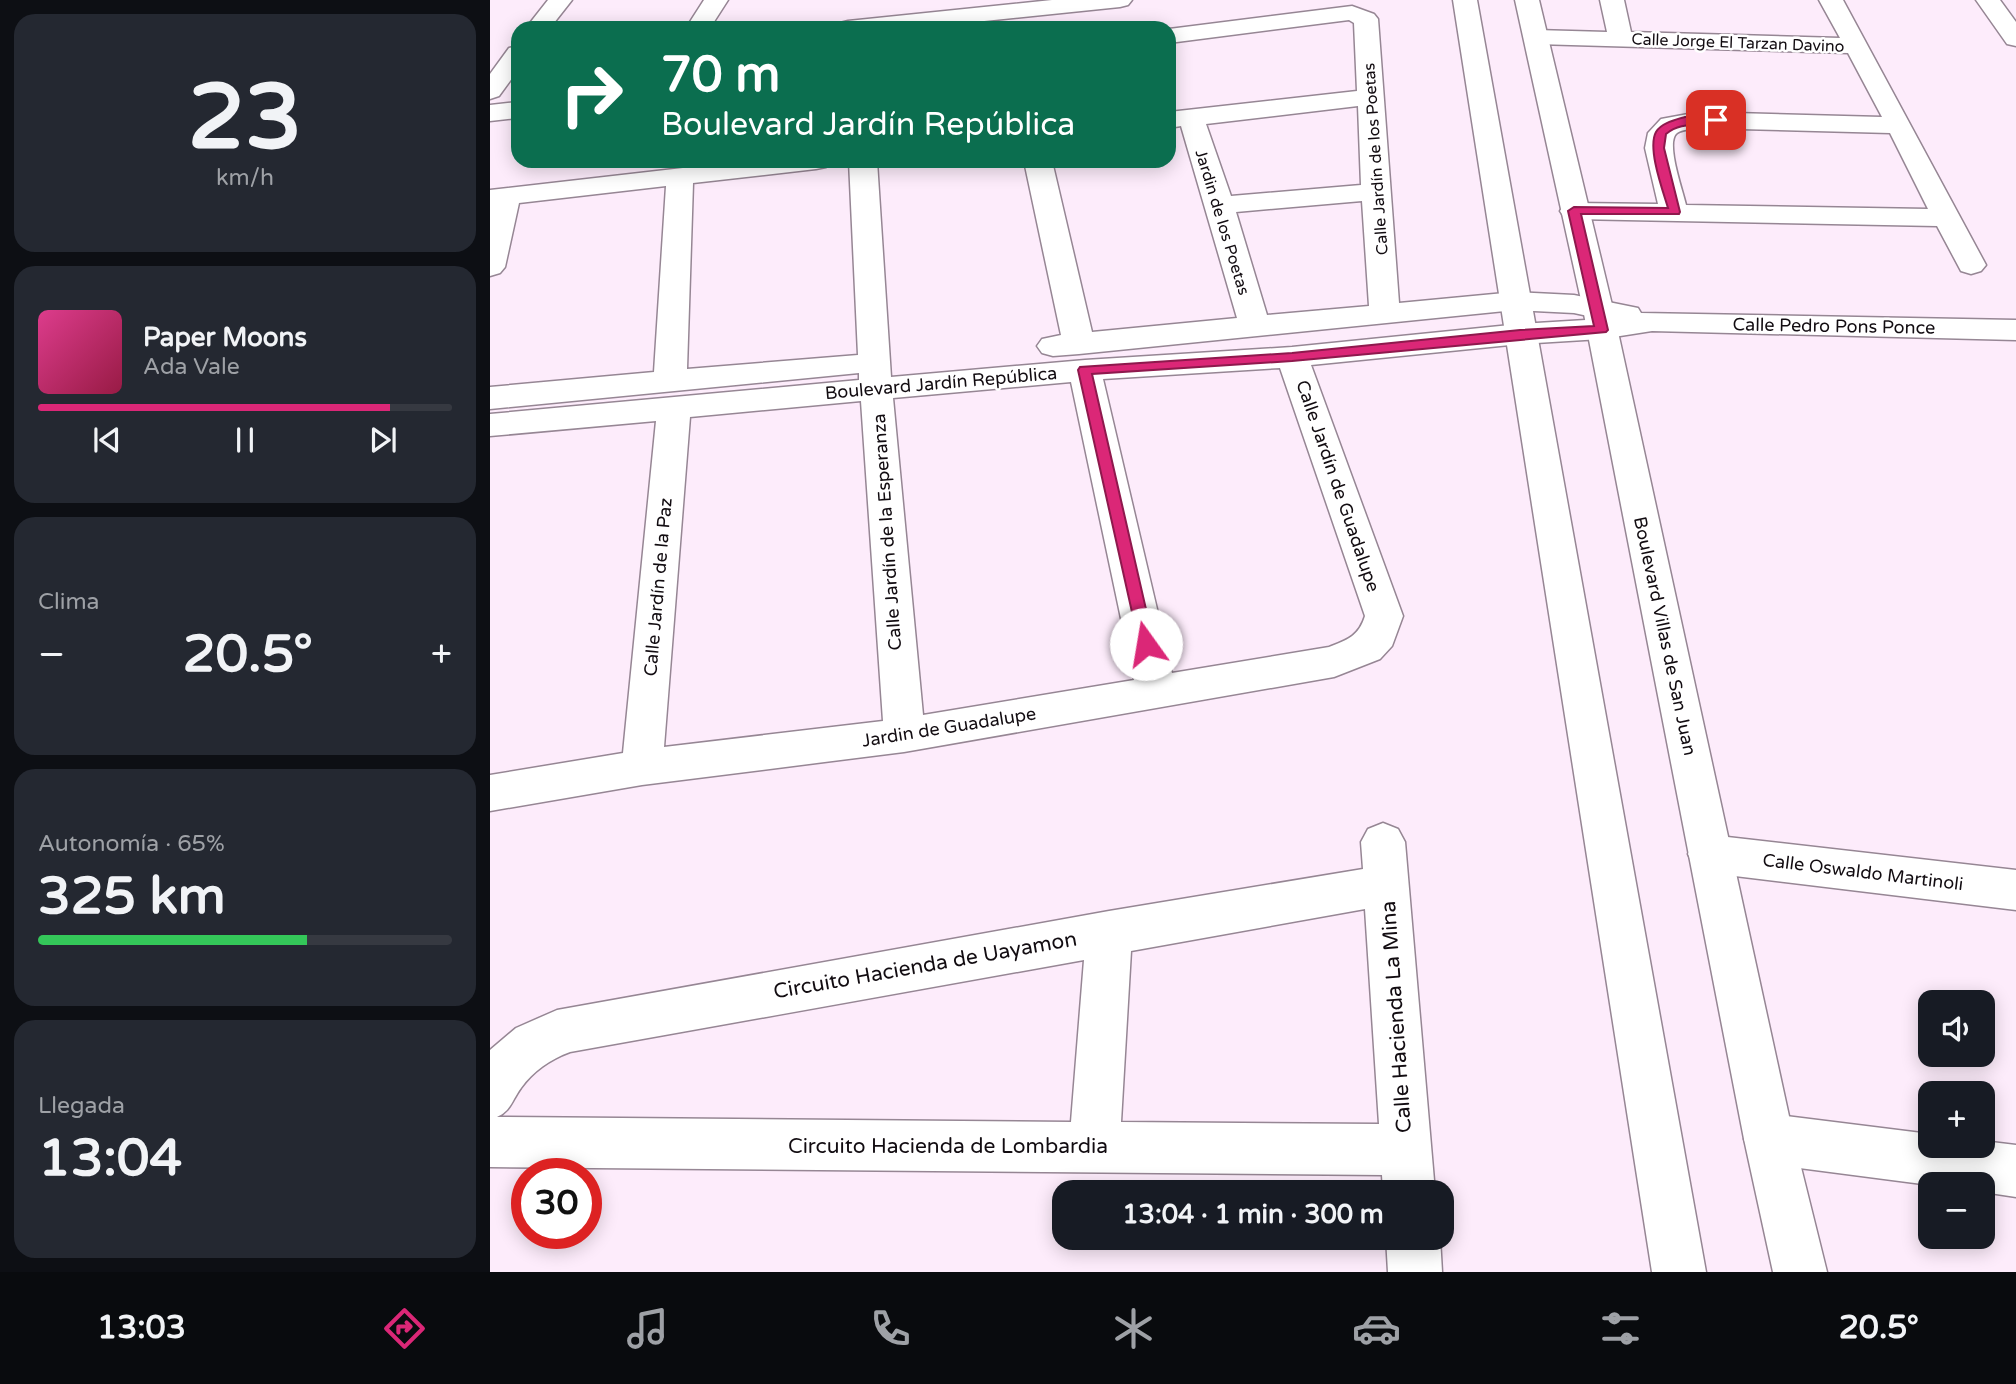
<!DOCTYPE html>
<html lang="es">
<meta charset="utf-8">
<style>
:root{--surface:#171b24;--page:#242831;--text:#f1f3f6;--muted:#9ea1a6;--line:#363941;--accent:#db2777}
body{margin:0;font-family:"Varela Round",sans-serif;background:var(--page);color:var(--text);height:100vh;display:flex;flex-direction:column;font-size:26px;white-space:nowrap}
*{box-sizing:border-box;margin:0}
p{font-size:23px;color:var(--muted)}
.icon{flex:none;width:38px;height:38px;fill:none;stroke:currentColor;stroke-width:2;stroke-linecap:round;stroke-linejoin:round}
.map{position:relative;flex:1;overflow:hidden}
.details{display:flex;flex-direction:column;gap:14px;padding:14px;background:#0d0f14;width:490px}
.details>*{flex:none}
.guide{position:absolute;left:21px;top:21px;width:665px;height:147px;border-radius:21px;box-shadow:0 4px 18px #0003;background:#0b6e4f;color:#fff;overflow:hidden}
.tools{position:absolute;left:1428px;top:990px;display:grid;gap:14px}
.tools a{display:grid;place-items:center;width:77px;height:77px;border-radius:14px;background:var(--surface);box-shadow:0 4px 18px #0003;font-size:35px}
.speed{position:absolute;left:21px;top:1158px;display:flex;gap:14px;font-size:35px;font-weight:700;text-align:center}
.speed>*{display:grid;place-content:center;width:91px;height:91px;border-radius:50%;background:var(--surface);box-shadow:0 4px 18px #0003;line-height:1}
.speed .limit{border:10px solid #d22;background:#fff;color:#111}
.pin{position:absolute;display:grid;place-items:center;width:60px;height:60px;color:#fff;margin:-30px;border-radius:14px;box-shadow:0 4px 10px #0006}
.me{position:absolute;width:77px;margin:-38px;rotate:347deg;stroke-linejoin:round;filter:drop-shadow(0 0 5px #0008)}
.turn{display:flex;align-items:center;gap:24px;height:147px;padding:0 35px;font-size:32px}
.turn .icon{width:91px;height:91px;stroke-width:2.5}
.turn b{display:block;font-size:49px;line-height:60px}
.big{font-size:52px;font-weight:700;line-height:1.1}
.details .card{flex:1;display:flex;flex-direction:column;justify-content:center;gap:10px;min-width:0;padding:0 24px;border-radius:21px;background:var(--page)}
.details .dial{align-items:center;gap:0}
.dial b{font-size:91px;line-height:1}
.song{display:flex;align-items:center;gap:21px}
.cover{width:84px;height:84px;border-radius:10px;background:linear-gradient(135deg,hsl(330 70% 55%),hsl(340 70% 35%))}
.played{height:7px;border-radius:4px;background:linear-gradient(90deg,var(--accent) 85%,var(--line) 85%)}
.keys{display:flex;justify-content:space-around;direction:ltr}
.heat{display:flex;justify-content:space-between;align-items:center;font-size:38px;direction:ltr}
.charge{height:10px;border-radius:5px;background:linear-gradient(90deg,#34c759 65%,var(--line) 0)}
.trip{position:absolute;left:562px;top:1180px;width:402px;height:70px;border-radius:21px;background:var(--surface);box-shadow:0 4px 18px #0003;font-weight:700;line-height:70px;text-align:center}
.tab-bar{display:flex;height:112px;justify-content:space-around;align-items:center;background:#090b0e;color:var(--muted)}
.tab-bar .icon{width:49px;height:49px}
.tab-bar .selected{color:var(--accent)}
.tab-bar b{font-size:32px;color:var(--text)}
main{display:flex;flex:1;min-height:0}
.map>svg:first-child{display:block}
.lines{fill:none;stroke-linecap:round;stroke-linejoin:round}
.street-casing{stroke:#968694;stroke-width:3}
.secondary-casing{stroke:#968694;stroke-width:3}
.street{fill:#fff;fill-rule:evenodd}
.secondary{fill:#fff;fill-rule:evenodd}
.route{fill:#db2777;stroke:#8e194d;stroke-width:2}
.labels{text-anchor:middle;stroke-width:5;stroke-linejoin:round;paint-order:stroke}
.far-street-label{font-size:16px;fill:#120c11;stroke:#fff}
.street-label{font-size:18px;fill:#120c11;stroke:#fff}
.near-street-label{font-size:21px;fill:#120c11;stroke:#fff}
</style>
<main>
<section class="details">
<div class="card dial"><b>23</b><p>km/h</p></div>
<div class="card">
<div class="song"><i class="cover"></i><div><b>Paper Moons</b><p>Ada Vale</p></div></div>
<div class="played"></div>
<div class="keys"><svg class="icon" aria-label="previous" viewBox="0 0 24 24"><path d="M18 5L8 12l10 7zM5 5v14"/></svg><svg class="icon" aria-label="pause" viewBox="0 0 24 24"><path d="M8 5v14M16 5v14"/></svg><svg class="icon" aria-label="next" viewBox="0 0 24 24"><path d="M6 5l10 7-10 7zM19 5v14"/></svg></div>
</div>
<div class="card"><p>Clima</p>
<div class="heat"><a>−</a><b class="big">20.5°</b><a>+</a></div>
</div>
<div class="card"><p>Autonomía · 65%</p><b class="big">325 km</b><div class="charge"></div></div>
<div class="card"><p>Llegada</p><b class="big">13:04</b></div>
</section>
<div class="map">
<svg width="1526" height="1272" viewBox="0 0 1526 1272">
<rect width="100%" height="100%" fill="#fdecfb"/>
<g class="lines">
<g class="street-casing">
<path id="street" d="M58,0h24l-22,28h-24z
M214,0h24l-18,28h-24z
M562,0h80l-4,5 -8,2 -203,21h-81l4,-5 8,-2z
M1110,0h24l7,32 209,6 -21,-38h24l143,265 -5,6 -10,3 -10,-3 -24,-45 -363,-7 -10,-2 -4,-6 4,-6 10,-2 84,1 -13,-56 3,-15 13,-14 38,-7 183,5 -34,-64 -312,-9 -8,-2 -4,-5 4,-5 8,-2 71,2zM1209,128l191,5 38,76 -242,-4c-3,-14 -21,-63 -9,-72 5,-4 16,-4 22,-5z
M1486,0h24l16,22v24l-9,-2z
M862,6l22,8 4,5 21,284 116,-11 59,3 64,13 3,5 375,7v20l-364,-9 -51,8 -81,5 -209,21 92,251 -11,30 -12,13 -46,18 -430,75 -262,33 -152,26v-36l133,-22 33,-332 -166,15v-22l369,-34v-7l-369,36v-22l164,-15 12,-186 -147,17 -14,64 -5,6 -10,3v-86l254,-29h86l-4,6 -10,2 -123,14 -6,186 171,-14 -9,-194h28l14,216 194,-17 207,-13 228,-23 82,-5 -28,-6 -59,-3 -436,44 -26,2 -11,-3 -5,-7 5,-7 19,-4 -37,-174h28l40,171 145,-14 -56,-192 -12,2v-16l188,-21 -3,-68 -5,-3 -180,23v-14zM868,106l3,79 -130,11 -25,-72zM872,201l7,105 -102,9 -31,-103zM790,368l85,248c-6,20 -18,24 -36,31l-157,26 -69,-294zM581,382l63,298 -211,35 -30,-317zM371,401l22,320 -219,26 26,-330z
M28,46v24l-19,26 -9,3v-25l19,-26z
M28,102v16l-28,3v-16z
M893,823l15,6 7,13 30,350h-52l-1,-17 -892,-8v-117l26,-22 41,-18 552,-99 254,-42 -2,-27 7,-13zM875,909l14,215 -258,-2 10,-171zM594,960l-13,162 -574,-5c14,-6 15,-17 24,-29 12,-17 30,-29 49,-36z
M1220,835l306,35v40l-306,-37 -15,-5 -7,-14 7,-14z
M1279,1114l161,20v12h53v-5l33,4v52l-33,-5v-7h-53l-161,-21 -18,-7 -7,-18 7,-18z
M896,1237h54l2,35h-54z"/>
</g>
<g class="secondary-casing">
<path id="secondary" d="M963,0h24l229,1272h-54z
M1025,0h24l74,309 181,830 33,133h-54l-29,-133 -161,-830z"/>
</g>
<use href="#street" class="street"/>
<use href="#secondary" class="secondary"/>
</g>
<path class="route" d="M1195,117h31l5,3c-16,11 -36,-2 -55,14l-2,14 16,64 -1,2h-98l27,116 -2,2 -314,29 -200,13 62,270 -8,6 -6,-2 -62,-278 2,-3 212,-14 228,-23 74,-4 -26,-115 6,-4 94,1c-5,-17 -21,-60 -12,-76 5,-9 19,-12 29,-15z"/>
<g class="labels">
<g class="far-street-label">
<text transform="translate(1248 42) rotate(2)" y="6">Calle Jorge El Tarzan Davino</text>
<text transform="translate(885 159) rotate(-94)" y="6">Calle Jardín de los Poetas</text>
<text transform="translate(733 222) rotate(73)" y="6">Jardin de los Poetas</text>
</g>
<g class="street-label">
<text transform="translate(1344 326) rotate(1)" y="6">Calle Pedro Pons Ponce</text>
<text transform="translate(451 383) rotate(-5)" y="6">Boulevard Jardín República</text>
<text transform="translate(848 486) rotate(71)" y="6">Calle Jardín de Guadalupe</text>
<text transform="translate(397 532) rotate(-94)" y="6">Calle Jardín de la Esperanza</text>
<text transform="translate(168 587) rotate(-85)" y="6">Calle Jardín de la Paz</text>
<text transform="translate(1175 636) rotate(78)" y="6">Boulevard Villas de San Juan</text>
<text transform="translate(459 727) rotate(-9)" y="6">Jardin de Guadalupe</text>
<text transform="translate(1373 872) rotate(7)" y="6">Calle Oswaldo Martinoli</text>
</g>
<g class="near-street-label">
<text transform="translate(435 965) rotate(-10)" y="7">Circuito Hacienda de Uayamon</text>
<text transform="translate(906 1017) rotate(-94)" y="7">Calle Hacienda La Mina</text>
<text x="458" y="1153">Circuito Hacienda de Lombardia</text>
</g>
</g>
</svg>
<div class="tools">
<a><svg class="icon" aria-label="sound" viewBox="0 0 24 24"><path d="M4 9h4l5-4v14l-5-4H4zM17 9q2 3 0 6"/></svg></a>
<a>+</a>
<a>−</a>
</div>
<div class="speed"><div class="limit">30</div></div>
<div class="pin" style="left:1226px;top:120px;background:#d93025"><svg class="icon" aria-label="arrive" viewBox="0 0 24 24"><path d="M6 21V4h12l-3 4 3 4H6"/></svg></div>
<svg class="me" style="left:656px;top:644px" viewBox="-20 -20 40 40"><circle r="19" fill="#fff"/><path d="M0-13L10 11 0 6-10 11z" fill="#db2777"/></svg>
<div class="trip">13:04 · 1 min · 300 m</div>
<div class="guide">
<div class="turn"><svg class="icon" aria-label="right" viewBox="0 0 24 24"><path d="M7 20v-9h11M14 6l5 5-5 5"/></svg><div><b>70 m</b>Boulevard Jardín República</div></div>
</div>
</div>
</main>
<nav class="tab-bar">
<b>13:03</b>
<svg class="icon selected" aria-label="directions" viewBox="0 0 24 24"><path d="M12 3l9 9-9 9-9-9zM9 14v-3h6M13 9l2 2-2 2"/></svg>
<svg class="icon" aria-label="music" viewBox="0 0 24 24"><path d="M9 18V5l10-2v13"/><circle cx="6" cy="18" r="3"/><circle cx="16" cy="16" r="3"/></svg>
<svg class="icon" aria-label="phone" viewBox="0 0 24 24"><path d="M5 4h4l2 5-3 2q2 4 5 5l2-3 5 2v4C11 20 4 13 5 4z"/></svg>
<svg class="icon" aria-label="climate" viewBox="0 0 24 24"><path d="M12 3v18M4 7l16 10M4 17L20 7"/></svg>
<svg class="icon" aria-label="car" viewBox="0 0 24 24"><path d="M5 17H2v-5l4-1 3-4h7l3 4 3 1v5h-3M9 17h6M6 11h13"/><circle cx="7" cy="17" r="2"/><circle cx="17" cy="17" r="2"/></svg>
<svg class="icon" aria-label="filters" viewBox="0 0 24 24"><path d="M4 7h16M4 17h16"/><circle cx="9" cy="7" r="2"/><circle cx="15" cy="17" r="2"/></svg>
<b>20.5°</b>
</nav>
